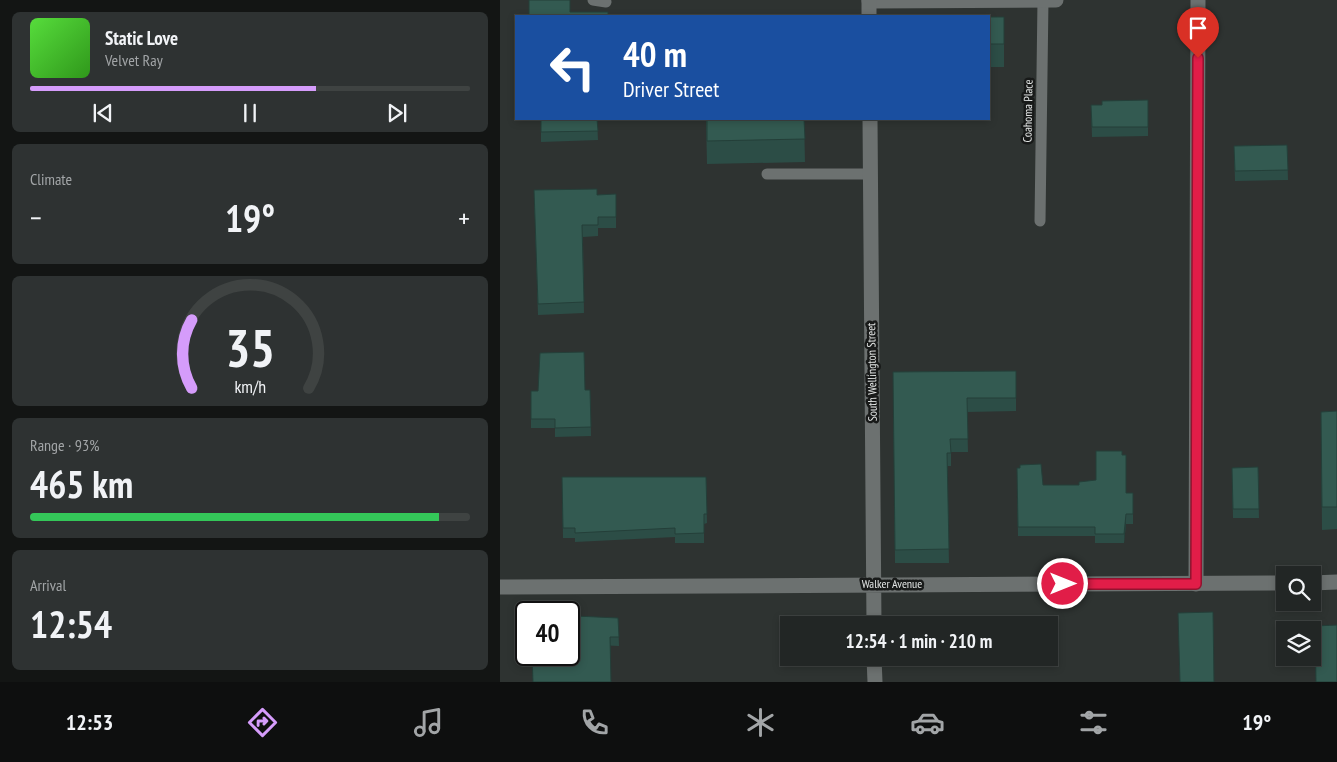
<!DOCTYPE html>
<meta charset="utf-8">
<style>
:root{--surface:#222625;--page:#2e3232;--text:#f1f3f6;--muted:#a2a5a7;--line:#3f4342;--accent:#d59cfb}
body{margin:0;font-family:"PT Sans Narrow",sans-serif;background:var(--page);color:var(--text);height:100vh;display:flex;flex-direction:column;font-size:19px;white-space:nowrap}
*{box-sizing:border-box;margin:0}
p{font-size:16px;color:var(--muted)}
.icon{flex:none;width:28px;height:28px;fill:none;stroke:currentColor;stroke-width:2;stroke-linecap:round;stroke-linejoin:round}
.map{position:relative;flex:1;overflow:hidden}
.panel{display:flex;flex-direction:column;gap:12px;padding:12px;background:#131514;width:500px}
.panel>*{flex:none}
.hud{position:absolute;left:15px;top:15px;width:475px;height:105px;border-radius:0px;box-shadow:0 2px 8px #0003,0 0 0 1px var(--line);background:#1a4fa0;color:#fff;overflow:hidden}
.buttons{position:absolute;left:776px;top:566px;display:grid;gap:10px}
.buttons a{display:grid;place-items:center;width:45px;height:45px;border-radius:0px;background:var(--surface);box-shadow:0 2px 8px #0003,0 0 0 1px var(--line);font-size:25px}
.speed{position:absolute;left:15px;top:601px;display:flex;gap:10px;font-size:25px;font-weight:700;text-align:center}
.speed>*{display:grid;place-content:center;width:65px;height:65px;border-radius:50%;background:var(--surface);box-shadow:0 2px 8px #0003,0 0 0 1px var(--line);line-height:1}
.speed .limit{border:2px solid #111;border-radius:8px;background:#fff;color:#111}
.pin{position:absolute;display:grid;place-items:center;width:42px;height:42px;color:#fff;margin:-51px -21px;border-radius:50% 50% 50% 0;rotate:-45deg;box-shadow:0 0 5px #0007}
.pin .icon{rotate:45deg}
.me{position:absolute;width:55px;margin:-28px;rotate:90deg;stroke-linejoin:round;filter:drop-shadow(0 0 4px #0008)}
.turn{display:flex;align-items:center;gap:18px;height:105px;padding:0 25px;font-size:22px}
.turn .icon{width:65px;height:65px;stroke-width:2.5}
.turn b{display:block;font-size:35px;line-height:42px}
.big{font-size:38px;font-weight:700;line-height:1.1}
.panel .widget{flex:1;display:flex;flex-direction:column;justify-content:center;gap:8px;min-width:0;padding:0 18px;border-radius:8px;background:var(--page)}
.panel .dial{align-items:center;gap:0}
.dial svg{height:130px;overflow:visible;fill:none;stroke:var(--line);stroke-width:7;stroke-linecap:round;text-anchor:middle}
.dial text{fill:var(--text);stroke:none}
.song{display:flex;align-items:center;gap:15px}
.cover{width:60px;height:60px;border-radius:8px;background:linear-gradient(135deg,hsl(110 70% 55%),hsl(110 70% 35%))}
.played{height:5px;border-radius:2px;background:linear-gradient(90deg,var(--accent) 65%,var(--line) 65%)}
.keys{display:flex;justify-content:space-around;direction:ltr}
.heat{display:flex;justify-content:space-between;align-items:center;font-size:28px;direction:ltr}
.charge{height:8px;border-radius:4px;background:linear-gradient(90deg,#34c759 93%,var(--line) 0)}
.trip{position:absolute;left:280px;top:616px;width:278px;height:50px;border-radius:0px;background:var(--surface);box-shadow:0 2px 8px #0003,0 0 0 1px var(--line);font-weight:700;line-height:50px;text-align:center}
.dock{display:flex;height:80px;justify-content:space-around;align-items:center;background:#0e0f0f;color:var(--muted)}
.dock .icon{width:35px;height:35px}
.dock .active{color:var(--accent)}
.dock b{font-size:22px;color:var(--text)}
main{display:flex;flex:1;min-height:0}
.map>svg:first-child{display:block}
.lines{fill:none;stroke-linecap:round;stroke-linejoin:round}
.lane{stroke:#6c7170;stroke-width:11}
.street{stroke:#6c7170;stroke-width:15}
.secondary{stroke:#6c7170;stroke-width:15}
.wall{fill:#2c4d46}
.shaded-wall{fill:#243f39}
.building{fill:#335a51;stroke:#243f39}
.route-casing{stroke:#92132f;stroke-width:12}
.route{stroke:#e11d48;stroke-width:9}
.labels{text-anchor:middle;stroke-width:5;stroke-linejoin:round;paint-order:stroke}
.street-label{font-size:12px;fill:#e2e5e4;stroke:#181a19}
</style>
<main>
<section class="panel">
<div class="widget">
<div class="song"><i class="cover"></i><div><b>Static Love</b><p>Velvet Ray</p></div></div>
<div class="played"></div>
<div class="keys"><svg class="icon" aria-label="previous" viewBox="0 0 24 24"><path d="M18 5L8 12l10 7zM5 5v14"/></svg><svg class="icon" aria-label="pause" viewBox="0 0 24 24"><path d="M8 5v14M16 5v14"/></svg><svg class="icon" aria-label="next" viewBox="0 0 24 24"><path d="M6 5l10 7-10 7zM19 5v14"/></svg></div>
</div>
<div class="widget"><p>Climate</p>
<div class="heat"><a>−</a><b class="big">19°</b><a>+</a></div>
</div>
<div class="widget dial"><svg viewBox="0 0 100 80">
<path d="M14 69A42 42 0 1 1 86 69"/>
<path d="M14 69A42 42 0 0 1 14 27" stroke="#d59cfb"/>
<text x="50" y="56" font-size="32" font-weight="700">35</text>
<text x="50" y="72" font-size="11">km/h</text>
</svg></div>
<div class="widget"><p>Range · 93%</p><b class="big">465 km</b><div class="charge"></div></div>
<div class="widget"><p>Arrival</p><b class="big">12:54</b></div>
</section>
<div class="map">
<svg width="837" height="682" viewBox="0 0 837 682">
<rect width="100%" height="100%" fill="#2e3331"/>
<g class="lines">
<path class="lane" d="M93,0l13,2
M267,174h103
M540,221l3,-221"/>
<path class="street" d="M369,1l187,-1
M696,584l2,-584"/>
<path class="secondary" d="M369,0v16
M370,119l4,506
M812,583l25,-1
M0,587l785,-4
M374,658l1,24"/>
</g>
<path class="wall" d="M489,17l15,27v23h-14v24h-1z
M648,100v36l-56,1 -1,-32h11z
M41,119h56l1,21 -57,2z
M206,119h98l1,43 -98,2z
M787,145l1,35 -53,1 -1,-35z
M34,190l63,5 19,-1v34h-18v8l-15,1 1,76 -46,2z
M516,371v40l-49,1 1,40h-17v14h-4l2,97h-54l-2,-191z
M90,390l1,46 -36,1v-9h-24v-37z
M837,411v118l-15,1 -1,-118z
M758,467l1,51h-26l-1,-50z
M517,468l26,17h36l17,-5 30,13h7v31h-7l-2,19h-29v-7h-77z
M62,477h144l1,46 -3,1v19h-29v-6l-100,5v-4h-12z
M118,618l1,28 -43,-2z"/>
<path class="shaded-wall" d="M626,514v10l-2,19v-9z"/>
<path class="building" d="M29,0h41v12h38v4h-41v-1l-38,1z
M489,17h15v27h-14v24h-1z
M648,100v27h-56l-1,-22h11v-4z
M41,119h56l1,12 -57,1z
M207,119h97l1,20 -98,2z
M787,145l1,25 -53,1 -1,-25z
M97,189v6l19,-1v23h-18v8h-16l2,77 -46,2 -4,-114z
M84,352l1,38h5l1,37 -36,1v-9h-24v-28h7l2,-38z
M516,371v27h-49l1,41h-18l1,14h-4l2,96 -54,1 -2,-178z
M837,411v96h-15l-1,-95z
M596,451h26v4h4v38h7v21h-7l-2,20h-29v-7h-77l-1,-59h3v-3l21,-1 2,21h36v-3l17,-2z
M758,467l1,42h-26l-1,-41z
M62,477h144l1,37h-3v19l-29,1v-6l-100,5v-5h-12z
M713,612l1,70h-34l-2,-69z
M76,616l42,2 1,19h-9l1,45h-78l-1,-27h37v-11h7z
M837,625v57h-21l-1,-56z"/>
<g class="lines">
<g class="route-casing">
<path id="route" d="M563,584h133l2,-526"/>
</g>
<use href="#route" class="route"/>
</g>
<g class="labels">
<g class="street-label">
<text transform="translate(528 111) rotate(-89)" y="4">Coahoma Place</text>
<text transform="translate(372 372) rotate(-91)" y="4">South Wellington Street</text>
<text x="392" y="588">Walker Avenue</text>
</g>
</g>
</svg>
<div class="buttons">
<a><svg class="icon" aria-label="search" viewBox="0 0 24 24"><circle cx="10" cy="10" r="6"/><path d="M15 15l6 6"/></svg></a>
<a><svg class="icon" aria-label="layers" viewBox="0 0 24 24"><path d="M12 4l9 5-9 5-9-5zM3 14l9 5 9-5"/></svg></a>
</div>
<div class="speed"><div class="limit">40</div></div>
<div class="pin" style="left:698px;top:58px;background:#d93025"><svg class="icon" aria-label="arrive" viewBox="0 0 24 24"><path d="M6 21V4h12l-3 4 3 4H6"/></svg></div>
<svg class="me" style="left:563px;top:584px" viewBox="-20 -20 40 40"><circle r="17" fill="#e11d48" stroke="#fff" stroke-width="3"/><path d="M0-11L8 9 0 5-8 9z" fill="#fff"/></svg>
<div class="trip">12:54 · 1 min · 210 m</div>
<div class="hud">
<div class="turn"><svg class="icon" aria-label="left" viewBox="0 0 24 24"><path d="M17 20v-9H6M10 6l-5 5 5 5"/></svg><div><b>40 m</b>Driver Street</div></div>
</div>
</div>
</main>
<nav class="dock">
<b>12:53</b>
<svg class="icon active" aria-label="directions" viewBox="0 0 24 24"><path d="M12 3l9 9-9 9-9-9zM9 14v-3h6M13 9l2 2-2 2"/></svg>
<svg class="icon" aria-label="music" viewBox="0 0 24 24"><path d="M9 18V5l10-2v13"/><circle cx="6" cy="18" r="3"/><circle cx="16" cy="16" r="3"/></svg>
<svg class="icon" aria-label="phone" viewBox="0 0 24 24"><path d="M5 4h4l2 5-3 2q2 4 5 5l2-3 5 2v4C11 20 4 13 5 4z"/></svg>
<svg class="icon" aria-label="climate" viewBox="0 0 24 24"><path d="M12 3v18M4 7l16 10M4 17L20 7"/></svg>
<svg class="icon" aria-label="car" viewBox="0 0 24 24"><path d="M5 17H2v-5l4-1 3-4h7l3 4 3 1v5h-3M9 17h6M6 11h13"/><circle cx="7" cy="17" r="2"/><circle cx="17" cy="17" r="2"/></svg>
<svg class="icon" aria-label="filters" viewBox="0 0 24 24"><path d="M4 7h16M4 17h16"/><circle cx="9" cy="7" r="2"/><circle cx="15" cy="17" r="2"/></svg>
<b>19°</b>
</nav>
